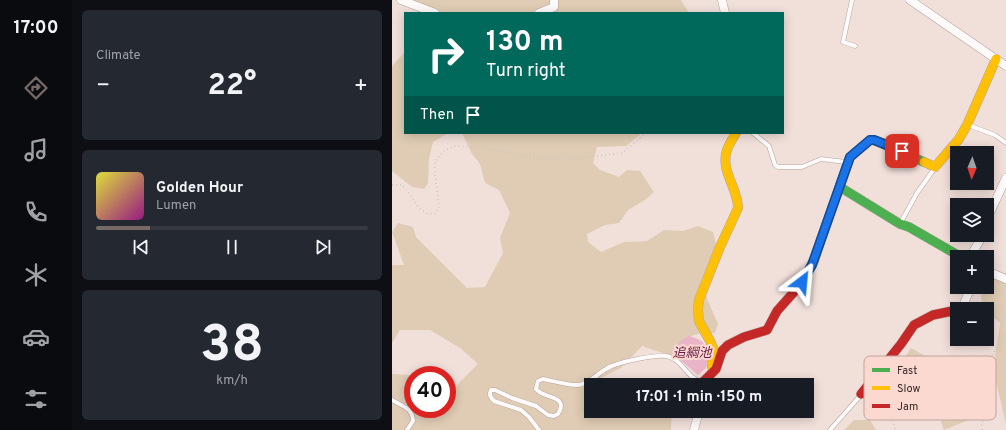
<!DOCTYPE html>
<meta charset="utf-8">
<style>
:root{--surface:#171b24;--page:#242831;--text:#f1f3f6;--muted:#9ea1a6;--line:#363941;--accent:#776965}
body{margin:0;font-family:Overpass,"Noto Sans JP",sans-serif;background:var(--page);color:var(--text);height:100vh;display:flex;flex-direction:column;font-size:15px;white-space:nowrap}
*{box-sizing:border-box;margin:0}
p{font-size:13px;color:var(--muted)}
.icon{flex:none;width:22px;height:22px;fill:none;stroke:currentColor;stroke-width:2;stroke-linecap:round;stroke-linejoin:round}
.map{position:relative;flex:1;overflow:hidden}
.details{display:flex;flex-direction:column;gap:10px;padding:10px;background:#0d0f14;width:320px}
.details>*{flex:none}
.top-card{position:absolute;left:12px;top:12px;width:380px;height:122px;border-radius:0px;box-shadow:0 2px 10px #0003;background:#00695c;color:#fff;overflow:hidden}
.needle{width:26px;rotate:182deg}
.tools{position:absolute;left:558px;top:146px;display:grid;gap:8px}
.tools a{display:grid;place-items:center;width:44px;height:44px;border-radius:0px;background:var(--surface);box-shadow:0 2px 10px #0003;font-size:20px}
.speed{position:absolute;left:12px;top:366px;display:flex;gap:8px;font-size:20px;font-weight:700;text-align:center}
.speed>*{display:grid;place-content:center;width:52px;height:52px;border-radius:50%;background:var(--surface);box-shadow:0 2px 10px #0003;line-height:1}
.speed .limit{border:6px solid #d22;background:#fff;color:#111}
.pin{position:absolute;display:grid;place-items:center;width:34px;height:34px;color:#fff;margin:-17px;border-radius:8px;box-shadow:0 2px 6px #0006}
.me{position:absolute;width:44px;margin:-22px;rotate:29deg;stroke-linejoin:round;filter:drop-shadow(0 0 3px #0008)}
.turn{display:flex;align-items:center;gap:14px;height:84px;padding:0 16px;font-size:18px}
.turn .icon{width:52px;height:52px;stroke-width:2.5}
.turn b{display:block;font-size:28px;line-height:34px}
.then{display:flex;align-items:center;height:38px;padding:0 16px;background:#0003;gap:8px;font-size:15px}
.big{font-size:30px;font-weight:700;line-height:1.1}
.details .tile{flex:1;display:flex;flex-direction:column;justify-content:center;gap:6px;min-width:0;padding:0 14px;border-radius:6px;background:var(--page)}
.details .dial{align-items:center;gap:0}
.dial b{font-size:52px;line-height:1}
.song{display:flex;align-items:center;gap:12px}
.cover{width:48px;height:48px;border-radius:6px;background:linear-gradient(135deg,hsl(60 70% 55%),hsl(310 70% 35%))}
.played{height:4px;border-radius:2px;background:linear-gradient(90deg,var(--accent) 20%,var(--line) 20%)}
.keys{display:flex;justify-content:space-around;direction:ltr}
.heat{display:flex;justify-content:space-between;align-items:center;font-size:22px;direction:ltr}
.trip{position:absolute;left:192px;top:378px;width:230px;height:40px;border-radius:0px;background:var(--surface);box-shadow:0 2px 10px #0003;font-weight:700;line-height:40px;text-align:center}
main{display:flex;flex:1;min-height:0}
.menu{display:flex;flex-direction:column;width:72px;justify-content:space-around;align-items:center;background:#090b0e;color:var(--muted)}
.menu .icon{width:28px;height:28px}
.menu .selected{color:var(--accent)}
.menu b{font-size:18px;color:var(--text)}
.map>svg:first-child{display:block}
.green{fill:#e0ccb4}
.water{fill:#e9b3c8}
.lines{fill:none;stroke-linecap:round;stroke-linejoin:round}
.lane-casing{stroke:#b3a5a1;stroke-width:5}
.street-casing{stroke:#b3a5a1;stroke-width:9}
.fast-casing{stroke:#b3a5a1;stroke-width:10}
.slow-casing{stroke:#b3a5a1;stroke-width:10}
.jam-casing{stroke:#b3a5a1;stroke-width:10}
.path{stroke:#cbc5c3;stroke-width:1.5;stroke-dasharray:1 3;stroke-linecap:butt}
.lane{stroke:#fdfaf9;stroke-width:4}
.street{stroke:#fdfaf9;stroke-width:8}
.fast{stroke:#4caf50;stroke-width:9}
.slow{stroke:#ffc107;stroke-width:9}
.jam{stroke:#c62828;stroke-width:9}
.route-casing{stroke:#114b97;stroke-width:10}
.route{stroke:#1a73e8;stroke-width:7}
.labels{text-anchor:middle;stroke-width:4;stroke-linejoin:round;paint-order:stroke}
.water-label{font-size:13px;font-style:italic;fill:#6a1a48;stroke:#fbd9d0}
.key{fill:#fbd9d0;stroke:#c0a49d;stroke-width:1}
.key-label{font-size:11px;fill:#362926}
</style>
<main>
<nav class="menu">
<b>17:00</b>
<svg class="icon selected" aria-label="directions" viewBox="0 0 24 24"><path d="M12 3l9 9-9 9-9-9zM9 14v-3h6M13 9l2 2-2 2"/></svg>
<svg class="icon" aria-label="music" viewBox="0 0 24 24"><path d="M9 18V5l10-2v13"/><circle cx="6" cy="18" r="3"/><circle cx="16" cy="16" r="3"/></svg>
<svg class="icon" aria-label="phone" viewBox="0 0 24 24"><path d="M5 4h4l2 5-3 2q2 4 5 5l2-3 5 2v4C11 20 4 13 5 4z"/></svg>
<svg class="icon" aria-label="climate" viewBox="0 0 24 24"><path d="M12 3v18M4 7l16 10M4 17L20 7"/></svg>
<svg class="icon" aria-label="car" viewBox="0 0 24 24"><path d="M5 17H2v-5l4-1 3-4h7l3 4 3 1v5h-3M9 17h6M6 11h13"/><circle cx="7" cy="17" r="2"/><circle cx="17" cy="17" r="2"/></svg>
<svg class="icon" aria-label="filters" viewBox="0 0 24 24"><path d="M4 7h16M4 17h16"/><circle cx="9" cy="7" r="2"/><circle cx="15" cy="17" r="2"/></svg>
</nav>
<section class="details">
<div class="tile"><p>Climate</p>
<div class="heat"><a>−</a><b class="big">22°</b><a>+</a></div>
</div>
<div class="tile">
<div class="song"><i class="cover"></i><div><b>Golden Hour</b><p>Lumen</p></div></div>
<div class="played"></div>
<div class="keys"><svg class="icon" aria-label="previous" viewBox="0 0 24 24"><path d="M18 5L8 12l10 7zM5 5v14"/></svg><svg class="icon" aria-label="pause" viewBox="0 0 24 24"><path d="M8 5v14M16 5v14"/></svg><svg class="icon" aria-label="next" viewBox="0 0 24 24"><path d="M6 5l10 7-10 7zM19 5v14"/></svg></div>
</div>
<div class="tile dial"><b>38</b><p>km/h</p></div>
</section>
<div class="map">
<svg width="614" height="430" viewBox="0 0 614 430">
<rect width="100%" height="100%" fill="#f1dfda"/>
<path class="green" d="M21,0h268l8,13h-269z
M13,52v81h43l-15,9 -4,17 -1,24 -4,6 -12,-2 -20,-16v-105z
M70,133h180l-16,13 -29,1 -4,16 7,7 19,7 8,-7 13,1 14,21 -9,8 -17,10 -9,13 -14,2 -18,9 1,8 13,10 23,-10 23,-1 17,-11 19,1 15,-5 15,6 4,16 -15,39 16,37 -3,9c-19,0 -23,1 -39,13l2,12 -36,-12 -21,22 -30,15 5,2h-5v26h81l-1,19h-279v-56l18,1 3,3v31h34v-15h5l8,-12 18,-18 -18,-16 -30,-18h-30l-8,13v-78h12l-12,-33 6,-9 15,4 3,10 51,51 18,-1 18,-34 -3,-15 10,-25 -11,-23 -14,-7 -5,-19 -8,-10z
M614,273v151l-13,-55 7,-46 -13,-12v-2l-4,-3 -2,-9 3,-10h3v-9z
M519,348l21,12 -3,10 12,11 19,-8 14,24 -10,6 7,16 -27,11 -19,-54 -23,-15z
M462,420h16l6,10h-32z"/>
<path class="water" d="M297,336c14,4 16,7 21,20l-4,12 -8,7 -20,-17c-2,-14 -2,-15 11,-22z"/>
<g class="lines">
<g class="lane-casing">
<path id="lane" d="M460,0l-9,42 12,4
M576,125l27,10 11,8
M361,133l16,13 6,19 3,2h24l19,-8 25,3
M509,222l16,-29 17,-24
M0,400c10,6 21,8 21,21l-6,9
M147,430l-10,-13 -8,-7 -27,-9c-4,-4 -5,-6 -3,-11h4l17,8 24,8 12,9 6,1 4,-2c12,-19 -15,-15 -22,-25l2,-8 5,-2c10,2 27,7 36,6 11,-2 18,-11 27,-16 10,-7 48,-14 60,-13 16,2 21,23 36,26
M438,430l30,-34"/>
</g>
<g class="street-casing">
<path id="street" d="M9,0l34,13
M330,0l3,13
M518,0l96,66
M147,13l15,-6v-7
M595,219l19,-41
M578,257l13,-22
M595,271l19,8
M567,309l3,-1 9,-21
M302,430l5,-19"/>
</g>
<g class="fast-casing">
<path id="fast" d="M448,187l60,37 9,3 52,30
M422,260l36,-103 20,-17h4l50,22"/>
</g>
<g class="slow-casing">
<path id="slow" d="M532,162l11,5 24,-28 8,-14 29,-66
M320,367l2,-17 -4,-9 -11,-20 -1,-12 1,-9 21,-53 18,-39c0,-20 -18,-37 -11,-58 2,-6 6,-12 9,-17"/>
</g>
<g class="jam-casing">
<path id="jam" d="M312,385l-1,-3 13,-13 6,-18 6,-6 16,-8 23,-7 10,-19 25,-28 12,-23
M469,394l40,-50 13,-19 19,-10 24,-5"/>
</g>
<path class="path" d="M0,185h11l16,23 7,5 9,1 4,-7 -4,-34v-12l9,-10 10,-5 33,2 49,10 35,1 51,-6 24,-20
M595,316l19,4
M476,401c14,8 25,11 27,29
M590,430c2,-37 0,-66 24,-97"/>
<use href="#lane" class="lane"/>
<use href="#street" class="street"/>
<use href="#fast" class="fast"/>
<use href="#slow" class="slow"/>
<use href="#jam" class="jam"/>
</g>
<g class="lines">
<g class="route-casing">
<path id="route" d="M410,282l10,-17 38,-108 20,-17h4l28,11"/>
</g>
<use href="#route" class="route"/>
</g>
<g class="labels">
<g class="water-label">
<text x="300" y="357">追綱池</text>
</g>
</g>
<rect x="472" y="356" width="132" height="64" rx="6" class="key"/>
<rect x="480" y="368" width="18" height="4" fill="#4caf50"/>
<rect x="480" y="386" width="18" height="4" fill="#ffc107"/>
<rect x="480" y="404" width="18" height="4" fill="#c62828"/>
<g class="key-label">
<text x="505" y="374">Fast</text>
<text x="505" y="392">Slow</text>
<text x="505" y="410">Jam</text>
</g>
</svg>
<div class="tools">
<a><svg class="needle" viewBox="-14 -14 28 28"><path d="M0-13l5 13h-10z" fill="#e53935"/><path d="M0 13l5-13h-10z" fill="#9ea1a6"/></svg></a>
<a><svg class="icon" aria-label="layers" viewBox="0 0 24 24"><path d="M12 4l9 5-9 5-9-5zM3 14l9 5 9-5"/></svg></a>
<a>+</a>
<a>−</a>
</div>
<div class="speed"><div class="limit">40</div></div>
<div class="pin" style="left:510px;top:151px;background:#d93025"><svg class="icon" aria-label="arrive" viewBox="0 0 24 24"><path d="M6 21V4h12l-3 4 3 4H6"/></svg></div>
<svg class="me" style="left:410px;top:282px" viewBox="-20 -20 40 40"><path d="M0-17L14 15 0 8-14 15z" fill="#1a73e8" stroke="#fff" stroke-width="4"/></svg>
<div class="trip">17:01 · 1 min · 150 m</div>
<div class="top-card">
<div class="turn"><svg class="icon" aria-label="right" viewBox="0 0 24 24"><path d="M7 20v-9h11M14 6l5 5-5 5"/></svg><div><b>130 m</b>Turn right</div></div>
<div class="then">Then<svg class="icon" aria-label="arrive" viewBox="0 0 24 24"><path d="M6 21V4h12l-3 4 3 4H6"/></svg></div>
</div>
</div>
</main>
